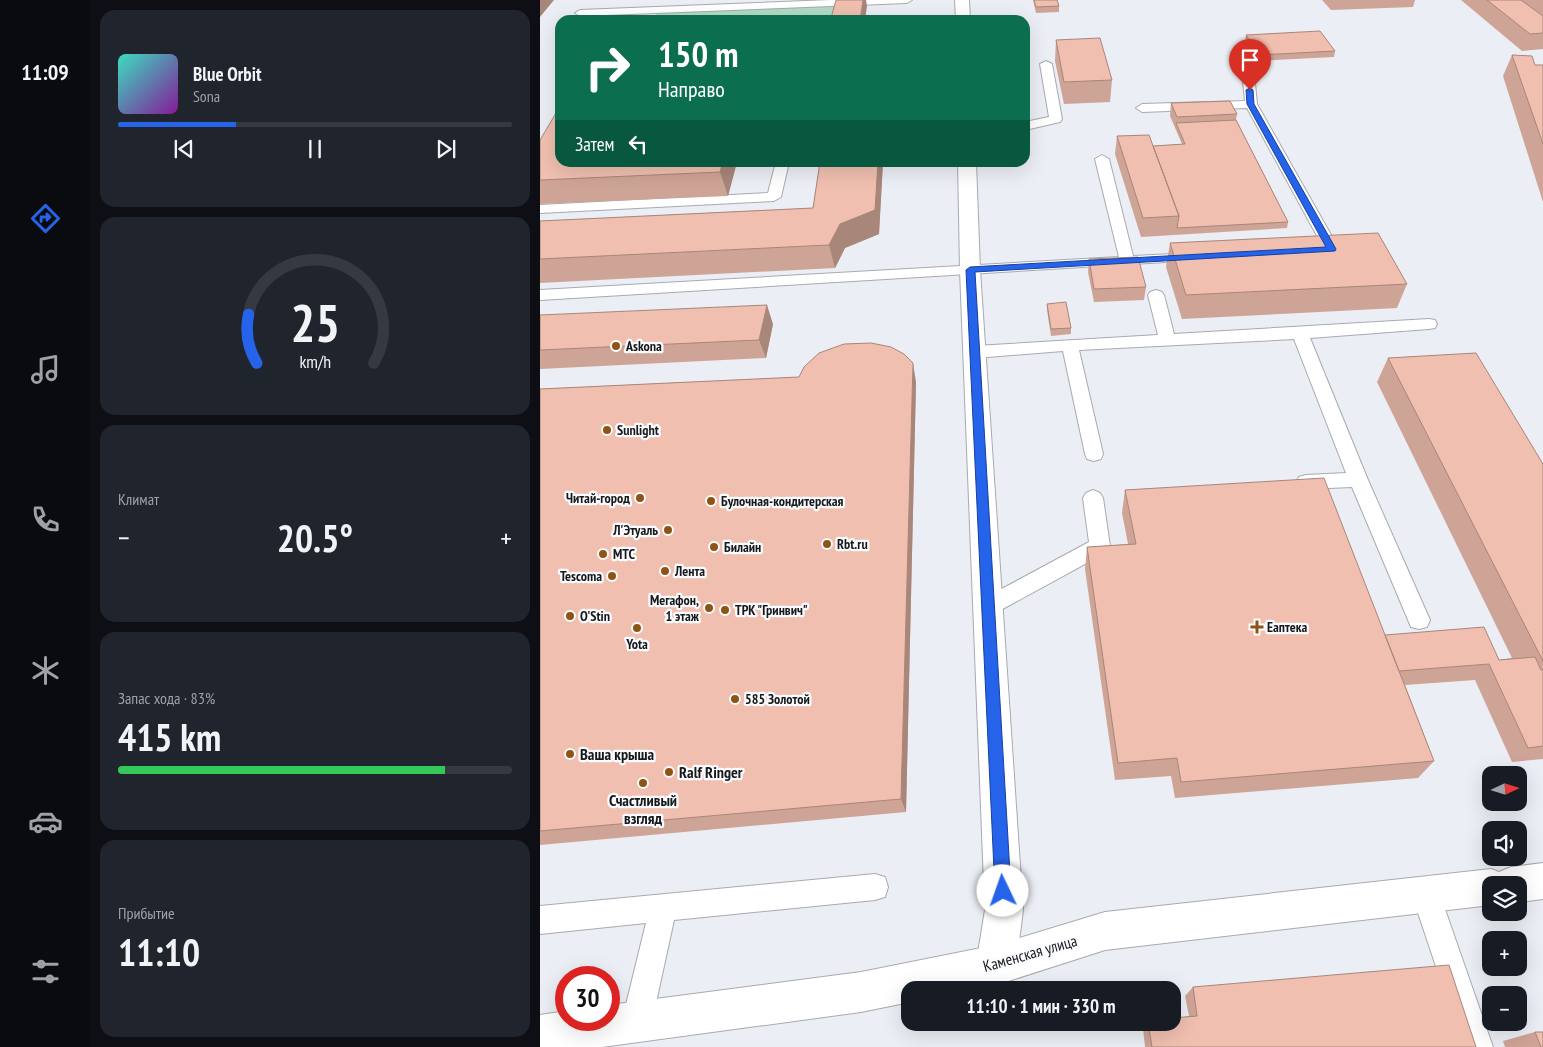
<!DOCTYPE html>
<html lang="ru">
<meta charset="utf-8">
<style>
:root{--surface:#171b24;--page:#20242c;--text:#f1f3f6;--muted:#9ea1a6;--line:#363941;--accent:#2563eb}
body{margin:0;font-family:"PT Sans Narrow",sans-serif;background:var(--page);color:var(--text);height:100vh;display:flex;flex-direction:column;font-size:19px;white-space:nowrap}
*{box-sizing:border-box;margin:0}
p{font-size:16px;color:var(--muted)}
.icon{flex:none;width:28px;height:28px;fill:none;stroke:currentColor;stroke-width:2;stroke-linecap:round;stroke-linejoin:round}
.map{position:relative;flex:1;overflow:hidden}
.sheet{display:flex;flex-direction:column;gap:10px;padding:10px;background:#0d0f14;width:450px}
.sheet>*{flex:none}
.hud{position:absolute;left:15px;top:15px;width:475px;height:152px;border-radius:15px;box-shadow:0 5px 20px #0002;background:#0b6e4f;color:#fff;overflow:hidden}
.needle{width:32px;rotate:86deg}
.controls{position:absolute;left:942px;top:766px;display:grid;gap:10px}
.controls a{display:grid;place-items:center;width:45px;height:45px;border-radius:10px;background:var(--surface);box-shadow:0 5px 20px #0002;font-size:25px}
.speed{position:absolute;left:15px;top:966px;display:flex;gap:10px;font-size:25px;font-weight:700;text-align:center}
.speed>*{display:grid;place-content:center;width:65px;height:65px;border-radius:50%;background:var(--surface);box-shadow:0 5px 20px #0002;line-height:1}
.speed .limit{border:8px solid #d22;background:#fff;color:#111}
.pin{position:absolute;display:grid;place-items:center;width:42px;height:42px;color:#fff;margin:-51px -21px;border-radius:50% 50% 50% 0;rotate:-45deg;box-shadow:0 0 5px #0007}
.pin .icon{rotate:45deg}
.me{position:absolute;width:55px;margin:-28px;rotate:357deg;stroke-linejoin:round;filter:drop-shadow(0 0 4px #0008)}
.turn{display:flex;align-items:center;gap:18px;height:105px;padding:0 20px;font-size:22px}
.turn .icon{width:65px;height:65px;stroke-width:2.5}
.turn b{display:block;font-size:35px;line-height:42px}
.then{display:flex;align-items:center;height:48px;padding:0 20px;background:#0003;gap:10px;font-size:19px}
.big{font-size:38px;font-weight:700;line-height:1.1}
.sheet .tile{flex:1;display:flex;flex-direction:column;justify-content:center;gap:8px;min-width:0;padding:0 18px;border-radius:15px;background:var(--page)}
.sheet .dial{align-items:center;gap:0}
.dial svg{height:130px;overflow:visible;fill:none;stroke:var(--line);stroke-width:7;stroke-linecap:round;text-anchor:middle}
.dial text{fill:var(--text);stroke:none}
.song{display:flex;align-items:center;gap:15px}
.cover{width:60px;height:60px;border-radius:8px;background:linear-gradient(135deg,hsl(170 70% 55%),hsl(290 70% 35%))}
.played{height:5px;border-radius:2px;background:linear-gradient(90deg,var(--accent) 30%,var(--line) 30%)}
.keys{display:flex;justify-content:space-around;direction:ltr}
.heat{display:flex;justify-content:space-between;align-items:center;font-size:28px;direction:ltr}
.charge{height:8px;border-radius:4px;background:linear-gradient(90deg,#34c759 83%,var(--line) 0)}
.trip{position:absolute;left:361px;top:981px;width:280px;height:50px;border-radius:15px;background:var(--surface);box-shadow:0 5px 20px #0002;font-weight:700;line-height:50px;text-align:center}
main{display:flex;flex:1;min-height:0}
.dock{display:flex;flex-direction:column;width:90px;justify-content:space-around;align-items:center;background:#090b0e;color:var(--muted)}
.dock .icon{width:35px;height:35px}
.dock .active{color:var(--accent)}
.dock b{font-size:22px;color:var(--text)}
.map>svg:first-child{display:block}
.green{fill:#b1dcc5}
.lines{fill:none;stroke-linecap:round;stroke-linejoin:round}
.service-casing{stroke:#a7aaaf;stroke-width:2}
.minor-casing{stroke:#a7aaaf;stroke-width:2}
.tertiary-casing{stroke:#a7aaaf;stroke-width:2}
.service{fill:#fff;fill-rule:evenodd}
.minor{fill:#fff;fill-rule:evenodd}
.tertiary{fill:#fff;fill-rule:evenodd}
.wall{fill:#cea496}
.shaded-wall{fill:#a8867a}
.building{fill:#f0bfaf;stroke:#a8867a}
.route{fill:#2563eb;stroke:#184099}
.poi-dot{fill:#8f5413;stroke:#fafcff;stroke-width:2}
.labels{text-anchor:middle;stroke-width:4.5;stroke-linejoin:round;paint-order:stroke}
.poi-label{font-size:14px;font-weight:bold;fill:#17191a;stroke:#fafcff;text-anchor:start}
.near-poi-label{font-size:16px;font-weight:bold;fill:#17191a;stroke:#fafcff;text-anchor:start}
.near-street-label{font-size:16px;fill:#17191a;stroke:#fafcff}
</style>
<main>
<nav class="dock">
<b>11:09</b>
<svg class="icon active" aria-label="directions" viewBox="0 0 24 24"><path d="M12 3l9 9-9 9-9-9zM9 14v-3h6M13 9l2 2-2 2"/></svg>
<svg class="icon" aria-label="music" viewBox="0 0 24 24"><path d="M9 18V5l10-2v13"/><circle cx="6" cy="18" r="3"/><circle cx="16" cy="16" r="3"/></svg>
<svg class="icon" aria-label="phone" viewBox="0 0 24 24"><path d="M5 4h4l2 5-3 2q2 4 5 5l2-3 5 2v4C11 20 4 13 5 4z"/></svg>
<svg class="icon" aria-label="climate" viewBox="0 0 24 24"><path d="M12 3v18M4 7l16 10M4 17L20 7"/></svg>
<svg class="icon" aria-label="car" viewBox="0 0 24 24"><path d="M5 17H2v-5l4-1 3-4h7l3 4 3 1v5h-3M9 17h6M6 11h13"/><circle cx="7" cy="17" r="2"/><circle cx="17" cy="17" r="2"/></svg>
<svg class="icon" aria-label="filters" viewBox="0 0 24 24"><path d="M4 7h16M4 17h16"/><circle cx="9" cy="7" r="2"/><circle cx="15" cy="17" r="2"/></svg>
</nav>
<section class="sheet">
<div class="tile">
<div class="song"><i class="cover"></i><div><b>Blue Orbit</b><p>Sona</p></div></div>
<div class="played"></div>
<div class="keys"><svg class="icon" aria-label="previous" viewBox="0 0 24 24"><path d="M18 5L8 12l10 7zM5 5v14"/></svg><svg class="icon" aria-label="pause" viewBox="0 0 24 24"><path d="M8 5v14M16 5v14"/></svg><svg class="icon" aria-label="next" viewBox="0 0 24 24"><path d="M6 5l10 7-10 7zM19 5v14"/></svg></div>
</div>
<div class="tile dial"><svg viewBox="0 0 100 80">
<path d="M14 69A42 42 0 1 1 86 69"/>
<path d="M14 69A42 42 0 0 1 9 39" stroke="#2563eb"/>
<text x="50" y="56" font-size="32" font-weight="700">25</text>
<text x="50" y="72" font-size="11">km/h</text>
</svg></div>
<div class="tile"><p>Климат</p>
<div class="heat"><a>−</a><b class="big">20.5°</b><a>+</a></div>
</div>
<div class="tile"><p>Запас хода · 83%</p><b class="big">415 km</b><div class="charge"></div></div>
<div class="tile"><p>Прибытие</p><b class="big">11:10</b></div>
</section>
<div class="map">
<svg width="1003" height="1047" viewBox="0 0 1003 1047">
<rect width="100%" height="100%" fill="#ebeef4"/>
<path class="green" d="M300,3l-2,17h-187l10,-10z"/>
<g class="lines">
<g class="service-casing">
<path id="service" d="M291,0h81l-5,3 -327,13 -5,-3 5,-3z
M701,50l4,1 8,12 4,41 82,145 -2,3h-21l-2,-3 2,-3 6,-1 -75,-137 -105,4 -6,-4 6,-4 103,-3 -4,-38 -6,-10z
M506,61l6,3 10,55 -2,3 -35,8v-8l24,-5 -9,-53z
M562,155l7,4 24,97 61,-3 5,1 2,3 -2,3 -659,40v-10l579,-33 -24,-98z
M236,162h13l-8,35 -7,4 -234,12v-8l228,-12z
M616,290l6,2 2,3 10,39 255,-15 6,1 2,4 -2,4 -6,1 -119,9 58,142 62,140 -3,7 -8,2 -8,-2 -59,-140 -46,2 -7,-2 -3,-5 3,-5 7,-2 40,-2 -52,-134 -215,11 24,104 -2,5 -7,2 -7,-2 -2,-5 -22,-103 -88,7 -6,-2 -2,-4 2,-4 6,-2 183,-11 -10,-40 2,-3z
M553,490l7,3 3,5 7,48 -3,6 -110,60 -8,3 -8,-3 -3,-6 3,-6 108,-58 -6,-44 3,-5z
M335,874l10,3 3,10 -3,10 -10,3 -201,20 -22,101 -5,10 -10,5 -10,-5 -5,-10 24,-98 -106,11v-28z
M886,881l10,4 4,10 53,152h-30l-51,-152 4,-10z"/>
</g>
<g class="minor-casing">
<path id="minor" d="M415,0h14l1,20h-14z
M418,162h18l4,108 43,640 -7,55 -6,14 -14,6 -14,-6 -6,-14 9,-55 -25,-640z"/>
</g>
<g class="tertiary-casing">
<path id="tertiary" d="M1003,863v36l-24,3v-17h-28v20l-386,45 -109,35 -27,5h-59v12l-49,10 -259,35h-62v-32l26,-4v9h43v-15l252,-33 135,-27 109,-33 386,-43 8,3 12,-5z"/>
</g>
<use href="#service" class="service"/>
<use href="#minor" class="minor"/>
<use href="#tertiary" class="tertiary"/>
</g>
<path class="wall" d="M493,0h24l2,6v6l-23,1z
M782,0h93l-2,7 -82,3z
M921,0h82v49l-21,2z
M706,35l89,16 -1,6 -76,4 -13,-20z
M516,40l56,40 -2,22 -46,2 -9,-43z
M972,55l23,10h8v137l-40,-126z
M631,103l66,11 -1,6 52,102 -1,6 -146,9 -26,-83 2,-18 36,10 29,-2 -12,-28z
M0,140l197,22 -9,34 -188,8z
M280,162h63l-4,72 -34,14 -10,20 -295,15v-62l273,-13z
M630,243l237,41 -10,24 -215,11 -16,-52z
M549,259l57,28 -2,13 -50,2 -6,-30z
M507,304l24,24v6l-20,2 -4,-26z
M0,315l233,9 -7,34 -226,11z
M848,358l155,106v295l-31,3 -37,-82 -70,5 29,76 -16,17 -243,20 -4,-22 -56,4 -30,-211 2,-22 41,-3 -6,-31 3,-23 260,145 114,25 13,-2 -135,-276z
M259,377l117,5 -10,430 -366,33v-456z
M653,987l283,60h-331l-2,-19 3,-6h26l17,-6 -4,-20z
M995,1032l8,15h-38l-2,-6z"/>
<path class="shaded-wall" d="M0,0h14l-14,17z
M323,0h3l1,6 -2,14h-5z
M183,162h14l-9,34 -8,-24z
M338,162h5l-4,72 -34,14 -10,20 -6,-23 11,-21z
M227,305l6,19 -7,34 -7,-18z
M373,363l3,19 -10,430 -5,-13z"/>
<path class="building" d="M296,0h27l-3,20h-34l5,-2z
M494,0h23l2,6 -23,1z
M947,0h34l22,16v17l-13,1z
M89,18l-1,2h-35v-1z
M780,31l15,20 -76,4 -13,-20z
M560,38l12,42 -48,2 -8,-42z
M972,55l20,1 3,9h8v79z
M690,101l7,13 -60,3 -6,-14z
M19,108h1v54h163l-3,10 -180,8v-40z
M696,120l52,102 -111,6 2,-12 -26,-70 32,-2 -9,-21z
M609,135l30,81 -36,2 -26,-82z
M280,162h58l-3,48 -35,14 -11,21 -289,14v-38l273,-13z
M838,233l29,51 -221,11 -16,-52z
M598,257l8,30 -52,2 -5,-30z
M526,302l5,26 -20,1 -4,-25z
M227,305l-8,35 -219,10v-35z
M331,343l20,4 13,7 9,9 -12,436 -361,32v-442l259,-12 5,-10 15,-14 25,-9z
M936,353l67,111v197l-155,-303z
M784,478l110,283 -253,21 -4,-24 -59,5 -31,-216 49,-3 -11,-54z
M944,627l15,33 36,-3 6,13h2v76l-15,2 -39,-84 -90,7 -14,-36z
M909,965l27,82h-324l-4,-25h24v-4l25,-2 -4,-29z
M995,1032h8v15h-2z"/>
<path class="route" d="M710,88l3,2 1,14 82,145 -1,2 -360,21 36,619 -3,5 -5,2 -5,-2 -3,-5 -29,-621 4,-3 356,-20 -79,-143 -1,-14z"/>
<g class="poi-dot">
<circle cx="76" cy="346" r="5"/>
<circle cx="67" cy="430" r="5"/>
<circle cx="100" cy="498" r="5"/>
<circle cx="171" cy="501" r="5"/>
<circle cx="128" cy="530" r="5"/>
<circle cx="287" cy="544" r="5"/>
<circle cx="174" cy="547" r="5"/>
<circle cx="63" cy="554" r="5"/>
<circle cx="125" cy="571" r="5"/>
<circle cx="72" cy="576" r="5"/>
<circle cx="169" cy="608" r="5"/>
<circle cx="185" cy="610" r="5"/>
<circle cx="30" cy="616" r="5"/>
<path d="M714.5 619.5h5v5h5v5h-5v5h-5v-5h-5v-5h5z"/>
<circle cx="97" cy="628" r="5"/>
<circle cx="195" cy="699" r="5"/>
<circle cx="30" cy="754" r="5"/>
<circle cx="129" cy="772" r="5"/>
<circle cx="103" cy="783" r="5"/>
</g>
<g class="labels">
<g class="poi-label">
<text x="86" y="351">Askona</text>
<text x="77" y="435">Sunlight</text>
<text x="90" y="503" text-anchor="end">Читай-город</text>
<text x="181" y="506">Булочная-кондитерская</text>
<text x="118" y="535" text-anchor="end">Л'Этуаль</text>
<text x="297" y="549">Rbt.ru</text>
<text x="184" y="552">Билайн</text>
<text x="73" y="559">МТС</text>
<text x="135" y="576">Лента</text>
<text x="62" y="581" text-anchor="end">Tescoma</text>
<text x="159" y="605" text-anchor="end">Мегафон,<tspan x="159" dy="16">1 этаж</tspan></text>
<text x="195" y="615">ТРК "Гринвич"</text>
<text x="40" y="621">O'Stin</text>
<text x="727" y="632">Еаптека</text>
<text x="97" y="649" text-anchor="middle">Yota</text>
<text x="205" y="704">585 Золотой</text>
</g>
<g class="near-poi-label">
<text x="40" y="760">Ваша крыша</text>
<text x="139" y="778">Ralf Ringer</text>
<text x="103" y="806" text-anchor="middle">Счастливый<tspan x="103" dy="18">взгляд</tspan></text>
</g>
<g class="near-street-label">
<text transform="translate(490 953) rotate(-16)" y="6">Каменская улица</text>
</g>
</g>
</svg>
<div class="controls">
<a><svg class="needle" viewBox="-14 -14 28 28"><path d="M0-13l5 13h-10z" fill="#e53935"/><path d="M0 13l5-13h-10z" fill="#9ea1a6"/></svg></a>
<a><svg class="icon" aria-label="sound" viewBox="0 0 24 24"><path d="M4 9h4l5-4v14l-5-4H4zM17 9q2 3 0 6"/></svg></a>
<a><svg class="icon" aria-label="layers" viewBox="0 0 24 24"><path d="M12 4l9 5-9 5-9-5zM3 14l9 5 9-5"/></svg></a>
<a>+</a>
<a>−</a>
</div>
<div class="speed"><div class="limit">30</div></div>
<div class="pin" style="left:710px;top:90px;background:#d93025"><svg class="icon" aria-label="arrive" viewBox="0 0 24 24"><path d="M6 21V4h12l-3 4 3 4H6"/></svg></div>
<svg class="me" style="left:463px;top:891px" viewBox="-20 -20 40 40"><circle r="19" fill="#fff"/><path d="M0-13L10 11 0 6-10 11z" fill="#2563eb"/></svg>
<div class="trip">11:10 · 1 мин · 330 m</div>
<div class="hud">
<div class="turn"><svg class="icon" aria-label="right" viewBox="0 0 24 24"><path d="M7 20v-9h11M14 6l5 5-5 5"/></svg><div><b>150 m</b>Направо</div></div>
<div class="then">Затем<svg class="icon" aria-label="left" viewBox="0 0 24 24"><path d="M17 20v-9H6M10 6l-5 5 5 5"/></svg></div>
</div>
</div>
</main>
